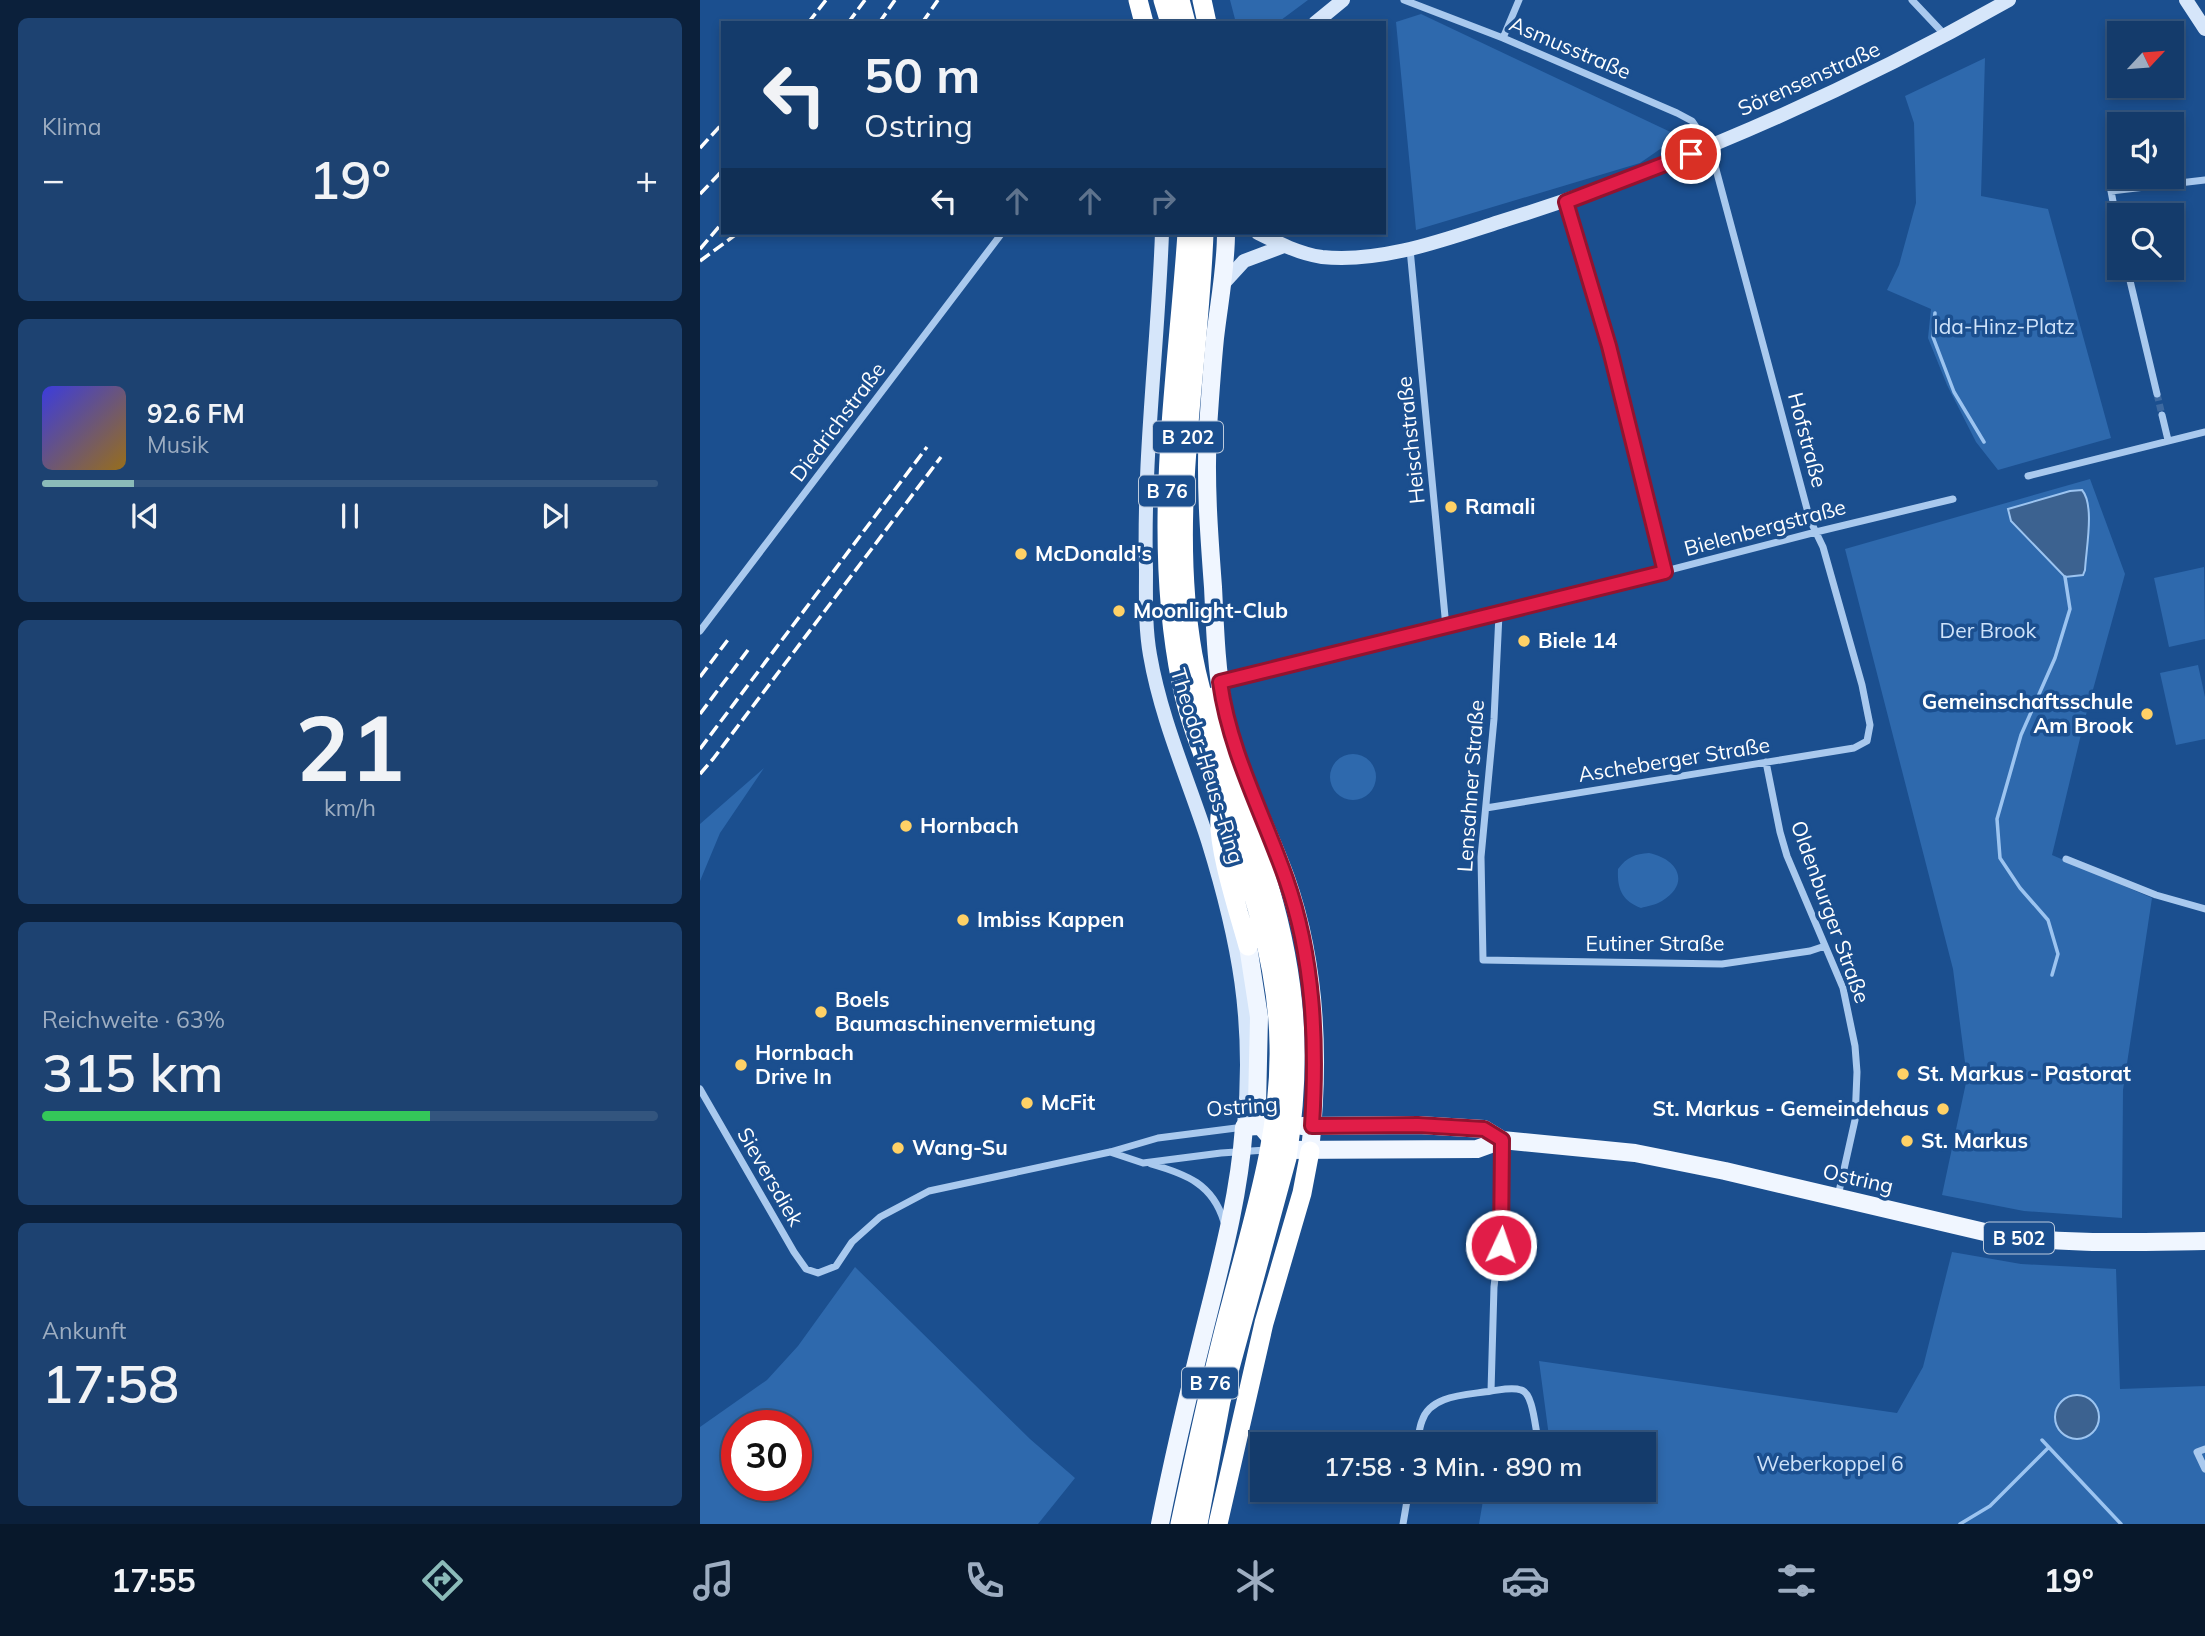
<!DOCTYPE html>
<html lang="de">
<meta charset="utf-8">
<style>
:root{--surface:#143b6b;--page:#1d4271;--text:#f1f3f6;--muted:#9dadc1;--line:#33557e;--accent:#8bbbb9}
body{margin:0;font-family:Mulish,sans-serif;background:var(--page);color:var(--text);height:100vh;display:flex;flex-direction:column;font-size:26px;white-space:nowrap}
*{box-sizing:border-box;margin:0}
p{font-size:23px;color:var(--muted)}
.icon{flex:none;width:38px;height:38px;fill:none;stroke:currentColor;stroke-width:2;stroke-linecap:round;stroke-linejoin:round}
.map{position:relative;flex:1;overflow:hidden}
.side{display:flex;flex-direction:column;gap:18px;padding:18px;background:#0b203b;width:700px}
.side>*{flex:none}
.hud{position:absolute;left:21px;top:21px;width:665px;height:214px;border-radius:0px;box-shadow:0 4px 10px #0003,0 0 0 2px var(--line);background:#143b6b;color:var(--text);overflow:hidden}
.needle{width:46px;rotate:64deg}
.controls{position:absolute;left:1407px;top:21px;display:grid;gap:14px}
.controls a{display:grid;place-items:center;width:77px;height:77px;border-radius:0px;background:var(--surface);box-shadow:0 4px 10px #0003,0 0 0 2px var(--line);font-size:35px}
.speed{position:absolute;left:21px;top:1410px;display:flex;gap:14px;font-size:35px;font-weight:700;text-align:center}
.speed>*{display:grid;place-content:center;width:91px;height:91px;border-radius:50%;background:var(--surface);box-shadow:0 4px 10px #0003,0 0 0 2px var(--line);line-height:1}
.speed .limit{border:10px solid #d22;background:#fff;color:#111}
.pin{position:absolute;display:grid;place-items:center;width:60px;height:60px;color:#fff;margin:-30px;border:4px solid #fff;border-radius:50%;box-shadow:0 2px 7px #0007}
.me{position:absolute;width:77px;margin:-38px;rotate:3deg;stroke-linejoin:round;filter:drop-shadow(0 0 5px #0008)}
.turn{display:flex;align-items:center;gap:24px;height:147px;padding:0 28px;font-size:32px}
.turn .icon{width:91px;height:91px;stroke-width:2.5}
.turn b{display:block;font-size:49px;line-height:60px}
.lanes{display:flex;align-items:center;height:66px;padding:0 28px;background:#0003;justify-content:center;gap:35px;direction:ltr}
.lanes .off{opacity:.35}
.big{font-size:52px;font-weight:600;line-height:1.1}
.side .tile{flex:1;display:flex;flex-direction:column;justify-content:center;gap:10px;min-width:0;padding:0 24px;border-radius:10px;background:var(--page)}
.side .dial{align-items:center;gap:0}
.dial b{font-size:91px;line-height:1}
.song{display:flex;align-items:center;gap:21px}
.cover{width:84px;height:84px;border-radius:10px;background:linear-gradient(135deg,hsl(240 70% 55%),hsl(40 70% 35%))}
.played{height:7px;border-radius:4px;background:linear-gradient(90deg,var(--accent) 15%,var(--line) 15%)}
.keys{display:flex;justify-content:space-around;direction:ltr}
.heat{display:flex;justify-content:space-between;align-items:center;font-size:38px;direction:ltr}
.charge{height:10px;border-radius:5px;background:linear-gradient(90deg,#34c759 63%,var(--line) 0)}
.trip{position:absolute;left:550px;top:1432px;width:406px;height:70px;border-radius:0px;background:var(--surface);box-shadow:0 4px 10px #0003,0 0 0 2px var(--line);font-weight:600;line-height:70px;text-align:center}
.menu{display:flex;height:112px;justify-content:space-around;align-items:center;background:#08182b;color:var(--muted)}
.menu .icon{width:49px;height:49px}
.menu .current{color:var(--accent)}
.menu b{font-size:32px;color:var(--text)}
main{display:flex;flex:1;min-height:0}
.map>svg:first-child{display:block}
.green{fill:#2e69ad;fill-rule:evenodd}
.water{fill:#3c6290;stroke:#9cc4f0;stroke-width:2}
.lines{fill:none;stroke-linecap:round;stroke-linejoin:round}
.stream{stroke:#9cc4f0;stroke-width:3.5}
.street-tunnel{stroke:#3d69a0;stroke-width:7;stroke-dasharray:7 3.5;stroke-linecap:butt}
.street{stroke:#a9c9ee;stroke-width:7}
.secondary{stroke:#d6e6fa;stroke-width:14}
.primary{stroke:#f0f6ff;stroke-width:18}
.highway{stroke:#fff;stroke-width:19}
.rail{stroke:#fff;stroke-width:3.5;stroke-dasharray:12 5;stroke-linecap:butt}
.route-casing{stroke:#92132f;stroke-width:18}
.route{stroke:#e11d48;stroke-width:12}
.poi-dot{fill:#ffd166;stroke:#1b4f8f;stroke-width:2.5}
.labels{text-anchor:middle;stroke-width:7;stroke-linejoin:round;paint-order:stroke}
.shield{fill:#1b4f8f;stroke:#bbcadd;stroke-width:2}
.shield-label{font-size:19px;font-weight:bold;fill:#fff}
.street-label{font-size:21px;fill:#fff;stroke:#1b4f8f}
.park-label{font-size:21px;fill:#cfe3fa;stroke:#1b4f8f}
.poi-label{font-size:21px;font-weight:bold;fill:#fff;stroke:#1b4f8f;text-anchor:start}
</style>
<main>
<section class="side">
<div class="tile"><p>Klima</p>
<div class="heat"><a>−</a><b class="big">19°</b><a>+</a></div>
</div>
<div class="tile">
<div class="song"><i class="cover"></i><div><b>92.6 FM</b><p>Musik</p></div></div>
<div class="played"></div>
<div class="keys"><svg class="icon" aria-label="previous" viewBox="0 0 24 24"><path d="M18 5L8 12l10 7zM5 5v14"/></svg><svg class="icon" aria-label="pause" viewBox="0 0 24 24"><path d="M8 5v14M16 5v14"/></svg><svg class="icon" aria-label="next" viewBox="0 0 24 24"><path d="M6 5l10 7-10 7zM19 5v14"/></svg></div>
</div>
<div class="tile dial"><b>21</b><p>km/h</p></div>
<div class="tile"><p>Reichweite · 63%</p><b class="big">315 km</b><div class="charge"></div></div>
<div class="tile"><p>Ankunft</p><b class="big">17:58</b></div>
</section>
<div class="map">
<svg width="1505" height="1524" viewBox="0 0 1505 1524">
<rect width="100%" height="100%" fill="#1b4f8f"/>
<path class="green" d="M530,0h78l-31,23h-41z
M721,14l258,122 -39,27 -224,67 -20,-208z
M1285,58l-4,138 67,13 63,229 -113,32 -22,-28 -29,-57 -19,-47 3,-29 -44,-19 12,-25 17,-62 -2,-80 -9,-27z
M1390,479l35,95 -41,148 -32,133 100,43 -29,192 -1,128 -98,-7 -82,-16 25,-117 -14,-109 -108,-420z
M1504,567l1,72 -36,8 -15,-69z
M1498,665l7,32v42l-29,6 -16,-72z
M630 777a23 23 0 1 1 46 0a23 23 0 1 1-46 0Z
M64,768l-44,65 -20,48v-57z
M949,853c29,6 42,30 13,48 -6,4 -15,5 -21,7 -19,-7 -24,-19 -23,-39 9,-12 17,-15 31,-16z
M1252,1252l69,12 95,5 4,120 85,-3v138h-726l6,-35h158v-45h-93l-11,-83 358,52 26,-46z
M155,1267l175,172 45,39 -37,46h-338v-97l67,-47 31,-34zM37,1426h59v60h-59z"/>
<path class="water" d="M1382,490c13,15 4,59 3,80l-2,5 -18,2 -54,-56 -3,-12 62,-18z
M1355 1417a22 22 0 1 1 44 0a22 22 0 1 1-44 0Z"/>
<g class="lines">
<path class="stream" d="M1235,313l-2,24 21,55 30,50
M1352,975l6,-21 -10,-34 -28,-32 -20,-30 -3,-39 24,-84 34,-77 15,-49 -5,-32
M1342,1440l79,84
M1260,1524l30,-18 58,-58"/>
<path class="street-tunnel" d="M1457,394l5,21"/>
<path class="street" d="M704,0l99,38 174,75 15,8 18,26 100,373 13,27 39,138 8,40 -3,16 -13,7 -368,60
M1212,0l33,35
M803,38l16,-38
M866,202l43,144 56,226
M1419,233l-8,-42 94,-11
M710,249l36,378
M1427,268l30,126
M1462,415l6,25
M1328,476l177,-44
M799,614l-5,105 -13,138 2,103 239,4 88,-13 15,-5
M0,631l302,-398
M521,682l278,-68 317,-82 137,-33
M1066,762l14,70 7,24 56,132 12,58 2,26 -2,48 -17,76
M1366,859l90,36 49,14
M0,1089l94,163 12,17 12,4 18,-7 16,-24 28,-25 49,-26 181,-39 48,-14 86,-11
M410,1152l33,11 78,-10 45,-3
M451,1164c35,10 62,20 73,58
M791,1391c9,-1 21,-4 30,-1 13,3 14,41 18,54
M717,1444c2,-8 2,-16 5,-23 8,-27 47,-26 69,-30l3,-104 8,-69v-77
M1505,1449l-8,3 8,17
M856,1489l3,7
M703,1524l6,-35"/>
<path class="secondary" d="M1486,0l19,29
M615,23l28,-23
M462,233c-4,112 -19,224 -16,337 0,28 -1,57 4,85 11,64 38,124 58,186 31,100 46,181 36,286
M558,233c20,10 42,21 64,24 60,6 121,-17 177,-35 177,-55 348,-130 510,-222
M522,285l22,-24 40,-15"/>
<path class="primary" d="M526,233c0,35 -7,70 -11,105 -3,30 -5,60 -7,90 -3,53 1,106 5,159 2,39 3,78 10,117 11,61 42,116 63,174 31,87 34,181 24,273
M548,946l11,71 -2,88 3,20 21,25 196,-1 25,-9 133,13 90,18 268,63c71,11 141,8 212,7
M602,1126l116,-1 66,4 18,11
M460,1524c13,-65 28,-129 44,-193 17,-68 35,-134 40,-204l27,-2"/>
<path class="highway" d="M438,0l6,23
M463,0l7,23
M480,0l6,23
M502,0l5,23
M513,697l16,34
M520,816c-3,31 19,97 28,130
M480,1524c16,-74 31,-147 51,-220 22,-85 50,-170 48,-259 -1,-84 -29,-166 -58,-244 -15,-39 -32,-78 -40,-119 -30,-149 -4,-300 6,-449
M498,1524l23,-123 66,-243c15,-99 10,-177 -18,-272 -24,-78 -61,-150 -76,-231 -25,-141 6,-282 11,-422
M518,1524l46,-201 38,-130 8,-42"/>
<path class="rail" d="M108,23l18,-23
M148,23l17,-23
M179,23l16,-23
M222,23l16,-23
M0,148l23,-25
M0,194l23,-24
M0,249l23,-27
M0,261l38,-28
M0,677l30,-40
M0,714l48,-64
M0,749l227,-302
M0,774l13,-15 228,-302"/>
</g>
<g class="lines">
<g class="route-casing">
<path id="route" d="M801,1245l1,-105 -18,-11 -66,-4 -106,1c5,-84 2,-167 -26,-247 -23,-66 -56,-126 -66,-197l445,-110 -56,-226 -43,-144 125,-48"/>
</g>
<use href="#route" class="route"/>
</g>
<g class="poi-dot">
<circle cx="751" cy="507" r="7"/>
<circle cx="321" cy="554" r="7"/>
<circle cx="419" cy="611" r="7"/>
<circle cx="824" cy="641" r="7"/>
<circle cx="1447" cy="714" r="7"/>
<circle cx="206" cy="826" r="7"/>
<circle cx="263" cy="920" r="7"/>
<circle cx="121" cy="1012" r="7"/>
<circle cx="41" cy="1065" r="7"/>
<circle cx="1203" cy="1074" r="7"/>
<circle cx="327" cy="1103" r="7"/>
<circle cx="1243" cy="1109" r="7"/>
<circle cx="1207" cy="1141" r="7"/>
<circle cx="198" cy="1148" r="7"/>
</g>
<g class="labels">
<g class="shield">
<rect x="453" y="421.5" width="70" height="31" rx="5"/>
<rect x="439" y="475.5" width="56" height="31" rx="5"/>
<rect x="1284" y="1222.5" width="70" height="31" rx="5"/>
<rect x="482" y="1367.5" width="56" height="31" rx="5"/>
</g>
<g class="shield-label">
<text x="488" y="444">B 202</text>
<text x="467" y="498">B 76</text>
<text x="1319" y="1245">B 502</text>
<text x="510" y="1390">B 76</text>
</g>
<g class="street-label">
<text transform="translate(870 48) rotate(23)" y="7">Asmusstraße</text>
<text transform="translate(1109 79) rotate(-24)" y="7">Sörensenstraße</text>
<text transform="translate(138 422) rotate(-53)" y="7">Diedrichstraße</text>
<text transform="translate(711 440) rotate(-96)" y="7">Heischstraße</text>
<text transform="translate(1107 440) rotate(75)" y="7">Hofstraße</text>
<text transform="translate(1065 528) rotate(-15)" y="7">Bielenbergstraße</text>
<text transform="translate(974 760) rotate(-9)" y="7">Ascheberger Straße</text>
<text transform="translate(507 766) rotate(73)" y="7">Theodor-Heuss-Ring</text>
<text transform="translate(771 786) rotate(-86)" y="7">Lensahner Straße</text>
<text transform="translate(1130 912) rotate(70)" y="7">Oldenburger Straße</text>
<text x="955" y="951">Eutiner Straße</text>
<text transform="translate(542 1107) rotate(-4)" y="7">Ostring</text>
<text transform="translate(70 1177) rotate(60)" y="7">Sieversdiek</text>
<text transform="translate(1158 1179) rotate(13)" y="7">Ostring</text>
</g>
<g class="park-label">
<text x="1304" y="334">Ida-Hinz-Platz</text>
<text x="1288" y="638">Der Brook</text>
<text x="1130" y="1471">Weberkoppel 6</text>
</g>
<g class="poi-label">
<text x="765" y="514">Ramali</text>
<text x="335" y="561">McDonald's</text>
<text x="433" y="618">Moonlight-Club</text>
<text x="838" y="648">Biele 14</text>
<text x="1433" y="709" text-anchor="end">Gemeinschaftsschule<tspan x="1433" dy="24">Am Brook</tspan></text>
<text x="220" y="833">Hornbach</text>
<text x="277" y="927">Imbiss Kappen</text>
<text x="135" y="1007">Boels<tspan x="135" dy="24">Baumaschinenvermietung</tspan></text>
<text x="55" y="1060">Hornbach<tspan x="55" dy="24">Drive In</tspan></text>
<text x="1217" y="1081">St. Markus - Pastorat</text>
<text x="341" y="1110">McFit</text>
<text x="1229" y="1116" text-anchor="end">St. Markus - Gemeindehaus</text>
<text x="1221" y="1148">St. Markus</text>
<text x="212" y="1155">Wang-Su</text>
</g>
</g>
</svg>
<div class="controls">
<a><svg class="needle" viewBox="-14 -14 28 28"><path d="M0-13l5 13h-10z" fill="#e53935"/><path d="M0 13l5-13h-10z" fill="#9dadc1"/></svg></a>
<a><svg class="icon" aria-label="sound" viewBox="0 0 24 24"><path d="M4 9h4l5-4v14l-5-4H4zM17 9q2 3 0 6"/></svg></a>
<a><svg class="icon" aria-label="search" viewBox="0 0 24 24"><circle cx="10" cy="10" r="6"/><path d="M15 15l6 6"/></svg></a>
</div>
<div class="speed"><div class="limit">30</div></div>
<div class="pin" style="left:991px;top:154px;background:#d93025"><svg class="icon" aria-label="arrive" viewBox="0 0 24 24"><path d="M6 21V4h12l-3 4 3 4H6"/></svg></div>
<svg class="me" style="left:801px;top:1245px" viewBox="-20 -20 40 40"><circle r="17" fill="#e11d48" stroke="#fff" stroke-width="3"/><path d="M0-11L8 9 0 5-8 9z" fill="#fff"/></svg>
<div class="trip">17:58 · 3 Min. · 890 m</div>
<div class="hud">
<div class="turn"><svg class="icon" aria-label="left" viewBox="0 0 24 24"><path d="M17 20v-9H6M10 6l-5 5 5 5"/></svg><div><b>50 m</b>Ostring</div></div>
<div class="lanes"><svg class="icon" aria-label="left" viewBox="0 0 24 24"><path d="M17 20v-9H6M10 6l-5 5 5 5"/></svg><svg class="icon off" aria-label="ahead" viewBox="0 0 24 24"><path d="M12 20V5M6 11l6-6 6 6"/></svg><svg class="icon off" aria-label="ahead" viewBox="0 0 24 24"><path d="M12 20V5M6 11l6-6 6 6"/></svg><svg class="icon off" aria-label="right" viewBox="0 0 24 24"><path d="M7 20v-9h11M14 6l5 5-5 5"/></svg></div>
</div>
</div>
</main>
<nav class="menu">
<b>17:55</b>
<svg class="icon current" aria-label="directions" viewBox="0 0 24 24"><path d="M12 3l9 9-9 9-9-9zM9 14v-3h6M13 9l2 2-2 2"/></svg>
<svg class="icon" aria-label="music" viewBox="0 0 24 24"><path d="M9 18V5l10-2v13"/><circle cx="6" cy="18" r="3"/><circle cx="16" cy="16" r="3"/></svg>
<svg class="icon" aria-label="phone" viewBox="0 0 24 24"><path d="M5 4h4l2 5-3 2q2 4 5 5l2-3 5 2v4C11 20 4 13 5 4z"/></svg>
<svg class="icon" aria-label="climate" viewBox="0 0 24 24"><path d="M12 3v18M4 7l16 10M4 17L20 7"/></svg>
<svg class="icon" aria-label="car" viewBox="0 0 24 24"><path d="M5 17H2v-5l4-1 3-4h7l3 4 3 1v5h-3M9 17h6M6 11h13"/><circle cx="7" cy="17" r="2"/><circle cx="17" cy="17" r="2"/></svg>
<svg class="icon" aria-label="filters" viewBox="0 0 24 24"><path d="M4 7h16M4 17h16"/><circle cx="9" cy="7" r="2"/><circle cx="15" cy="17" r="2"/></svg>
<b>19°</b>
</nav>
